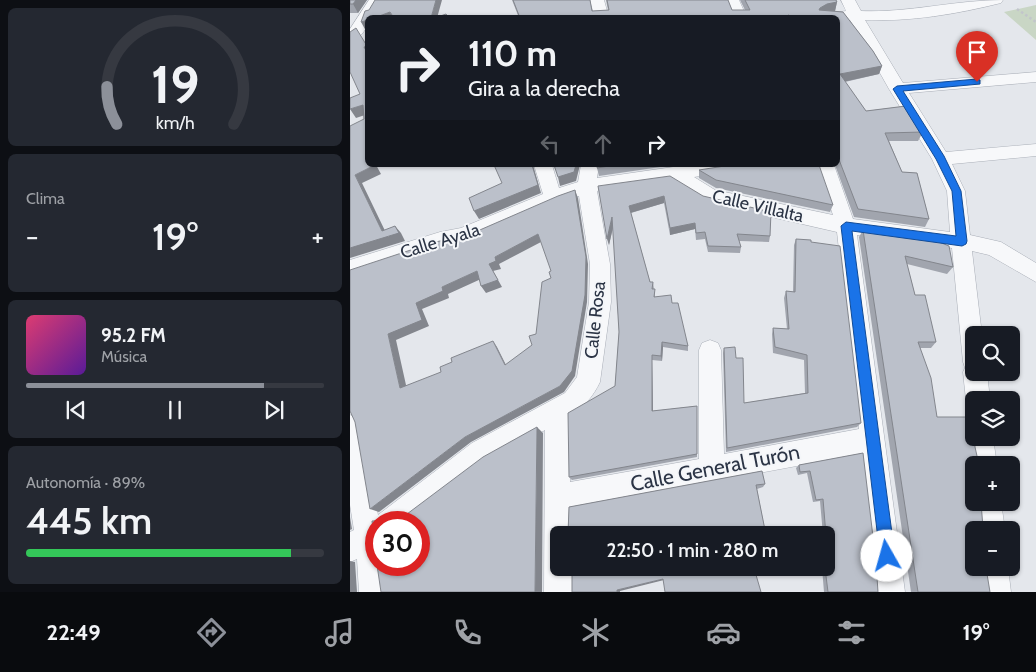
<!DOCTYPE html>
<html lang="es">
<meta charset="utf-8">
<style>
:root{--surface:#171b24;--page:#242831;--text:#f1f3f6;--muted:#9ea1a6;--line:#363941;--accent:#8c9099}
body{margin:0;font-family:Cabin,sans-serif;background:var(--page);color:var(--text);height:100vh;display:flex;flex-direction:column;font-size:19px;white-space:nowrap}
*{box-sizing:border-box;margin:0}
p{font-size:16px;color:var(--muted)}
.icon{flex:none;width:28px;height:28px;fill:none;stroke:currentColor;stroke-width:2;stroke-linecap:round;stroke-linejoin:round}
.map{position:relative;flex:1;overflow:hidden}
.details{display:flex;flex-direction:column;gap:8px;padding:8px;background:#0d0f14;width:350px}
.details>*{flex:none}
.guide{position:absolute;left:15px;top:15px;width:475px;height:152px;border-radius:8px;box-shadow:0 1px 4px #0004;background:#171b24;color:var(--text);overflow:hidden}
.fabs{position:absolute;left:615px;top:326px;display:grid;gap:10px}
.fabs a{display:grid;place-items:center;width:55px;height:55px;border-radius:8px;background:var(--surface);box-shadow:0 1px 4px #0004;font-size:25px}
.speed{position:absolute;left:15px;top:511px;display:flex;gap:10px;font-size:25px;font-weight:700;text-align:center}
.speed>*{display:grid;place-content:center;width:65px;height:65px;border-radius:50%;background:var(--surface);box-shadow:0 1px 4px #0004;line-height:1}
.speed .limit{border:8px solid #d22;background:#fff;color:#111}
.pin{position:absolute;display:grid;place-items:center;width:42px;height:42px;color:#fff;margin:-51px -21px;border-radius:50% 50% 50% 0;rotate:-45deg;box-shadow:0 0 5px #0007}
.pin .icon{rotate:45deg}
.me{position:absolute;width:55px;margin:-28px;rotate:353deg;stroke-linejoin:round;filter:drop-shadow(0 0 4px #0008)}
.turn{display:flex;align-items:center;gap:18px;height:105px;padding:0 20px;font-size:22px}
.turn .icon{width:65px;height:65px;stroke-width:2.5}
.turn b{display:block;font-size:35px;line-height:42px}
.lanes{display:flex;align-items:center;height:48px;padding:0 20px;background:#0003;justify-content:center;gap:25px;direction:ltr}
.lanes .off{opacity:.35}
.big{font-size:38px;font-weight:600;line-height:1.1}
.details .widget{flex:1;display:flex;flex-direction:column;justify-content:center;gap:8px;min-width:0;padding:0 18px;border-radius:8px;background:var(--page)}
.details .dial{align-items:center;gap:0}
.dial svg{height:130px;overflow:visible;fill:none;stroke:var(--line);stroke-width:7;stroke-linecap:round;text-anchor:middle}
.dial text{fill:var(--text);stroke:none}
.song{display:flex;align-items:center;gap:15px}
.cover{width:60px;height:60px;border-radius:8px;background:linear-gradient(135deg,hsl(340 70% 55%),hsl(270 70% 35%))}
.played{height:5px;border-radius:2px;background:linear-gradient(90deg,var(--accent) 80%,var(--line) 80%)}
.keys{display:flex;justify-content:space-around;direction:ltr}
.heat{display:flex;justify-content:space-between;align-items:center;font-size:28px;direction:ltr}
.charge{height:8px;border-radius:4px;background:linear-gradient(90deg,#34c759 89%,var(--line) 0)}
.trip{position:absolute;left:200px;top:526px;width:285px;height:50px;border-radius:8px;background:var(--surface);box-shadow:0 1px 4px #0004;font-weight:600;line-height:50px;text-align:center}
.dock{display:flex;height:80px;justify-content:space-around;align-items:center;background:#090b0e;color:var(--muted)}
.dock .icon{width:35px;height:35px}
.dock .current{color:var(--accent)}
.dock b{font-size:22px;color:var(--text)}
main{display:flex;flex:1;min-height:0}
.map>svg:first-child{display:block}
.green{fill:#c9d6c5}
.lines{fill:none;stroke-linecap:round;stroke-linejoin:round}
.minor-casing{stroke:#a9aeb7;stroke-width:1}
.path{stroke:#c2c5cb;stroke-width:2.5;stroke-dasharray:2.5 2.5;stroke-linecap:butt}
.minor{fill:#f7f8fa;fill-rule:evenodd}
.wall{fill:#a1a5ae}
.shaded-wall{fill:#83868d}
.building{fill:#bbc0ca;stroke:#83868d;fill-rule:evenodd}
.route{fill:#1a73e8;stroke:#114b97}
.labels{text-anchor:middle;stroke-width:4;stroke-linejoin:round;paint-order:stroke}
.street-label{font-size:18px;fill:#2b3445;stroke:#f4f6f9}
.near-street-label{font-size:21px;fill:#2b3445;stroke:#f4f6f9}
</style>
<main>
<section class="details">
<div class="widget dial"><svg viewBox="0 0 100 80">
<path d="M14 69A42 42 0 1 1 86 69"/>
<path d="M14 69A42 42 0 0 1 8 46" stroke="#8c9099"/>
<text x="50" y="56" font-size="32" font-weight="700">19</text>
<text x="50" y="72" font-size="11">km/h</text>
</svg></div>
<div class="widget"><p>Clima</p>
<div class="heat"><a>−</a><b class="big">19°</b><a>+</a></div>
</div>
<div class="widget">
<div class="song"><i class="cover"></i><div><b>95.2 FM</b><p>Música</p></div></div>
<div class="played"></div>
<div class="keys"><svg class="icon" aria-label="previous" viewBox="0 0 24 24"><path d="M18 5L8 12l10 7zM5 5v14"/></svg><svg class="icon" aria-label="pause" viewBox="0 0 24 24"><path d="M8 5v14M16 5v14"/></svg><svg class="icon" aria-label="next" viewBox="0 0 24 24"><path d="M6 5l10 7-10 7zM19 5v14"/></svg></div>
</div>
<div class="widget"><p>Autonomía · 89%</p><b class="big">445 km</b><div class="charge"></div></div>
</section>
<div class="map">
<svg width="686" height="592" viewBox="0 0 686 592">
<rect width="100%" height="100%" fill="#e4e7ec"/>
<path class="green" d="M686,5v35l-32,-28z"/>
<g class="lines">
<g class="minor-casing">
<path id="minor" d="M19,0h14l-11,18h-4c0,10 -7,21 -18,23v-12z
M240,0h14l5,18h-14z
M375,0h14l8,18h-14z
M491,0h14l6,11c48,2 94,-11 142,-11l-2,3c-44,11 -91,19 -136,17l38,63 133,-11v10l-127,11 37,59 90,-8v12l-84,8 13,27 5,44 31,7 35,21v19l-47,-27 -17,-4 10,84h-8v37h13l3,28h-16v10l-4,-2 -4,-8 -3,-28 2,-4 -2,-6 -11,-114 -95,-13 48,357h-28l-16,-138 -290,54v27h-12v33h13v24h-28l1,-162 -55,31 -80,61h-34v43h9l2,27h-28l-2,-33 -7,3v-30l4,-2 -4,-25v-90l9,3 3,9 16,88 94,-72 93,-50 12,-16 12,-75 1,-38 -11,-68 -19,6 -90,40 -30,6 -90,30v-18l90,-28 21,-4 82,-34 -9,-29h18l7,23 19,-6 3,-17h18l-2,13 90,-13h55l-3,5 -45,7 21,13 118,25 -17,-50h18l19,54 97,13 -3,-41 -15,-32 -43,-70 -39,-69 -31,-2 7,-4 20,-3zM321,181l32,20 7,2 127,29 22,197 -135,25 -3,-104 -3,-7 -8,-3 -8,3 -3,7v109l-129,23 -1,-66c14,-8 24,-19 31,-34l11,-80 -1,-38 -13,-73z
M622,429h2v9h19l4,27h-23v6c-5,-12 -7,-29 -2,-42z
M625,502h26l4,28h-28z
M630,568h28l3,24h-28z"/>
</g>
<path class="path" d="M667,9l19,13"/>
<use href="#minor" class="minor"/>
</g>
<path class="wall" d="M0,0h17l-9,13h-8z
M162,0h78l2,11 16,-1 -2,-10h122l4,10h13l-5,-10h96l1,2 -2,9h-4l12,1 30,39 9,15 -3,8 -34,8 21,29 40,-5 17,26 -5,9h-29l13,31 15,1 12,46 -4,8 -71,-10 -19,-52h3v-147h-319z
M248,165h76l-75,11 -2,-8z
M349,170l134,35 -3,7 -114,-24 -17,-10z
M248,186l105,10 67,40 -1,6 -30,-1 2,6 -1,6 -32,-1 -3,-13 -9,1 -1,-11 -25,6 -6,-32 -33,10 19,69h3l2,15 17,6 16,43v5l-25,-4 -1,14 -10,-1 1,51 44,-5v51l-125,23 -3,-3 46,-91 4,-54 -6,-105 -4,18z
M513,230l90,37 -6,7 -40,-10 8,31 21,47 -5,6h-11l17,69 37,113 16,62h-79l-52,-355z
M446,239l65,184 -4,4 -131,25 -3,-99 1,-5 12,10 8,45 61,-10 -1,-33 -31,-7 -1,-19 1,-6 14,1 -3,-31 2,-7 7,1 1,-47z
M513,453l15,139h-54l-2,-24h4v-33h-3l-3,-34 -7,1 -6,-29 -9,2 -2,-7 3,-3z
M412,471l3,13 -2,3 -6,2 9,46h-207v29h-3v-29l12,-1 1,-27z"/>
<path class="shaded-wall" d="M6,0h11l-9,13 -5,-9z
M86,0h6l-5,18h-6z
M487,2l-2,9 -10,1 -7,4 2,-8 7,-4z
M40,12l3,6h-19z
M18,20v11h-2l-5,-9z
M17,46l1,1v7l-4,-7z
M532,66l-3,8 -41,9 2,-9z
M13,105l5,9 -12,4 -6,-9z
M25,165h1l5,9 -19,9 26,54 7,-11 6,7 4,8 -55,17v-10l32,-17 -27,-56z
M182,165h1l8,28 -62,26 -5,-8z
M226,165h4l-4,16 -16,5 -2,-9z
M225,190l3,8 10,66 -1,38 -12,74 -11,16 -93,50 -92,70 -9,-3 95,-72 95,-51z
M314,196v7l-34,10 -1,-7z
M262,217l2,6 -5,22 -2,-6z
M345,223v6l-25,6v-7z
M188,234l3,8 -42,22 2,5 -8,2 9,16 -16,6 -5,-7 8,-22 6,-7z
M127,271l4,8 -33,15 1,4 -27,11 7,17 -33,14 12,54 -8,-6 -12,-54 28,-31 26,-16z
M143,341l4,6 12,24 -4,-6z
M312,342l1,5 -1,14 -1,-5z
M302,355v5l1,55 -1,-4z
M187,427l6,6 -1,159h-7z
M0,517l2,12 -2,1z
M0,561l5,1 2,30h-7z
M313,579l1,1 -44,11v1h-3v-2z"/>
<path class="building" d="M0,0h6l-3,4h-3z
M25,0h61l-5,18h-37l-4,-6 -16,6h-6v2l-7,2 4,-11 4,-1z
M163,0h77l2,11 17,-1 -2,-10h121l4,10h18l-5,-10h91l1,2 -10,2 -7,4 -1,2 24,2 30,39 9,15 -42,8 26,37 40,-5 17,26 -38,1 17,39 15,1 12,46 -71,-10 -20,-52v-139h-47l-2,-3 -9,3h-260z
M96,14l3,4h-14z
M6,28l11,18 -3,1 4,7v111h7l-20,10 27,56 13,-5 4,7 -49,15v-122l14,-7 -1,-14 -13,4v-11l10,-4 -10,-22v-40z
M144,165h38l6,20 -64,26 -5,-13 33,-15z
M204,165h22l-2,7 -16,5z
M248,165h17l-18,3z
M381,165h88l14,40 -117,-25 -17,-10z
M320,176l33,20 68,16 -1,24 -33,-2 4,13 -33,-1 -3,-14 -9,1 -1,-10 -25,5 -6,-32 -35,10 21,76h3l-1,7h3l-1,8 17,-2 1,8h6l10,43 -26,-4 -1,14 -9,-1v56l45,-5v48l-128,23 -1,-64 47,-27 4,-54 -7,-115 -5,22 -9,-53z
M225,190l11,67 -1,38 -13,76 -12,15 -95,51 -95,72 -15,-87 -5,-11v-141l85,-28 31,-6 92,-40zM188,234l13,37 -2,1 2,6 -9,4 -6,52 -7,2 3,9 -27,20 -12,-24 -42,17 1,4 -12,5 1,5 -41,16 -12,-54 34,-14 -6,-17 27,-12 -1,-4 35,-16 4,15 17,-6 -9,-16 7,-3 -1,-4z
M513,230l71,10 15,6 4,21 -48,-11 10,39h10l11,47h-18l13,36 6,39h37l1,30 4,18h-5v37h7l2,26 6,2h-15v38h12l4,24h-72z
M446,239l15,1v2l29,4 21,177 -134,25 -3,-100 11,-1 1,11h7l1,45 64,-10 -1,-38 -32,-8 -2,-19 16,1 -3,-38 9,1z
M187,427l-2,165h1h-155l-4,-27h42v-43h-43v34l-4,-35 27,-1 84,-63z
M513,453l13,109 2,30h-50l-3,-24h1v-33l-3,-36 -7,1 -6,-29 -10,1 -1,-7z
M412,471l3,13 -9,1 10,50h-207v29h-3v-29l12,-1 1,-27z
M222,568h182l7,24h-96l-2,-13 -46,11v2h-45z"/>
<path class="route" d="M627,79l3,1v4l-77,7 41,65 17,35 6,50 -1,3 -4,2 -110,-15 43,325 -3,5 -5,2 -5,-2 -2,-5 -39,-330 5,-4 110,14 -4,-45 -16,-32 -43,-70 4,-3z"/>
<g class="labels">
<g class="street-label">
<text transform="translate(408 206) rotate(13)" y="6">Calle Villalta</text>
<text transform="translate(90 241) rotate(-17)" y="6">Calle Ayala</text>
<text transform="translate(245 320) rotate(-84)" y="6">Calle Rosa</text>
</g>
<g class="near-street-label">
<text transform="translate(365 468) rotate(-11)" y="7">Calle General Turón</text>
</g>
</g>
</svg>
<div class="fabs">
<a><svg class="icon" aria-label="search" viewBox="0 0 24 24"><circle cx="10" cy="10" r="6"/><path d="M15 15l6 6"/></svg></a>
<a><svg class="icon" aria-label="layers" viewBox="0 0 24 24"><path d="M12 4l9 5-9 5-9-5zM3 14l9 5 9-5"/></svg></a>
<a>+</a>
<a>−</a>
</div>
<div class="speed"><div class="limit">30</div></div>
<div class="pin" style="left:627px;top:82px;background:#d93025"><svg class="icon" aria-label="arrive" viewBox="0 0 24 24"><path d="M6 21V4h12l-3 4 3 4H6"/></svg></div>
<svg class="me" style="left:537px;top:556px" viewBox="-20 -20 40 40"><circle r="19" fill="#fff"/><path d="M0-13L10 11 0 6-10 11z" fill="#1a73e8"/></svg>
<div class="trip">22:50 · 1 min · 280 m</div>
<div class="guide">
<div class="turn"><svg class="icon" aria-label="right" viewBox="0 0 24 24"><path d="M7 20v-9h11M14 6l5 5-5 5"/></svg><div><b>110 m</b>Gira a la derecha</div></div>
<div class="lanes"><svg class="icon off" aria-label="left" viewBox="0 0 24 24"><path d="M17 20v-9H6M10 6l-5 5 5 5"/></svg><svg class="icon off" aria-label="ahead" viewBox="0 0 24 24"><path d="M12 20V5M6 11l6-6 6 6"/></svg><svg class="icon" aria-label="right" viewBox="0 0 24 24"><path d="M7 20v-9h11M14 6l5 5-5 5"/></svg></div>
</div>
</div>
</main>
<nav class="dock">
<b>22:49</b>
<svg class="icon current" aria-label="directions" viewBox="0 0 24 24"><path d="M12 3l9 9-9 9-9-9zM9 14v-3h6M13 9l2 2-2 2"/></svg>
<svg class="icon" aria-label="music" viewBox="0 0 24 24"><path d="M9 18V5l10-2v13"/><circle cx="6" cy="18" r="3"/><circle cx="16" cy="16" r="3"/></svg>
<svg class="icon" aria-label="phone" viewBox="0 0 24 24"><path d="M5 4h4l2 5-3 2q2 4 5 5l2-3 5 2v4C11 20 4 13 5 4z"/></svg>
<svg class="icon" aria-label="climate" viewBox="0 0 24 24"><path d="M12 3v18M4 7l16 10M4 17L20 7"/></svg>
<svg class="icon" aria-label="car" viewBox="0 0 24 24"><path d="M5 17H2v-5l4-1 3-4h7l3 4 3 1v5h-3M9 17h6M6 11h13"/><circle cx="7" cy="17" r="2"/><circle cx="17" cy="17" r="2"/></svg>
<svg class="icon" aria-label="filters" viewBox="0 0 24 24"><path d="M4 7h16M4 17h16"/><circle cx="9" cy="7" r="2"/><circle cx="15" cy="17" r="2"/></svg>
<b>19°</b>
</nav>
